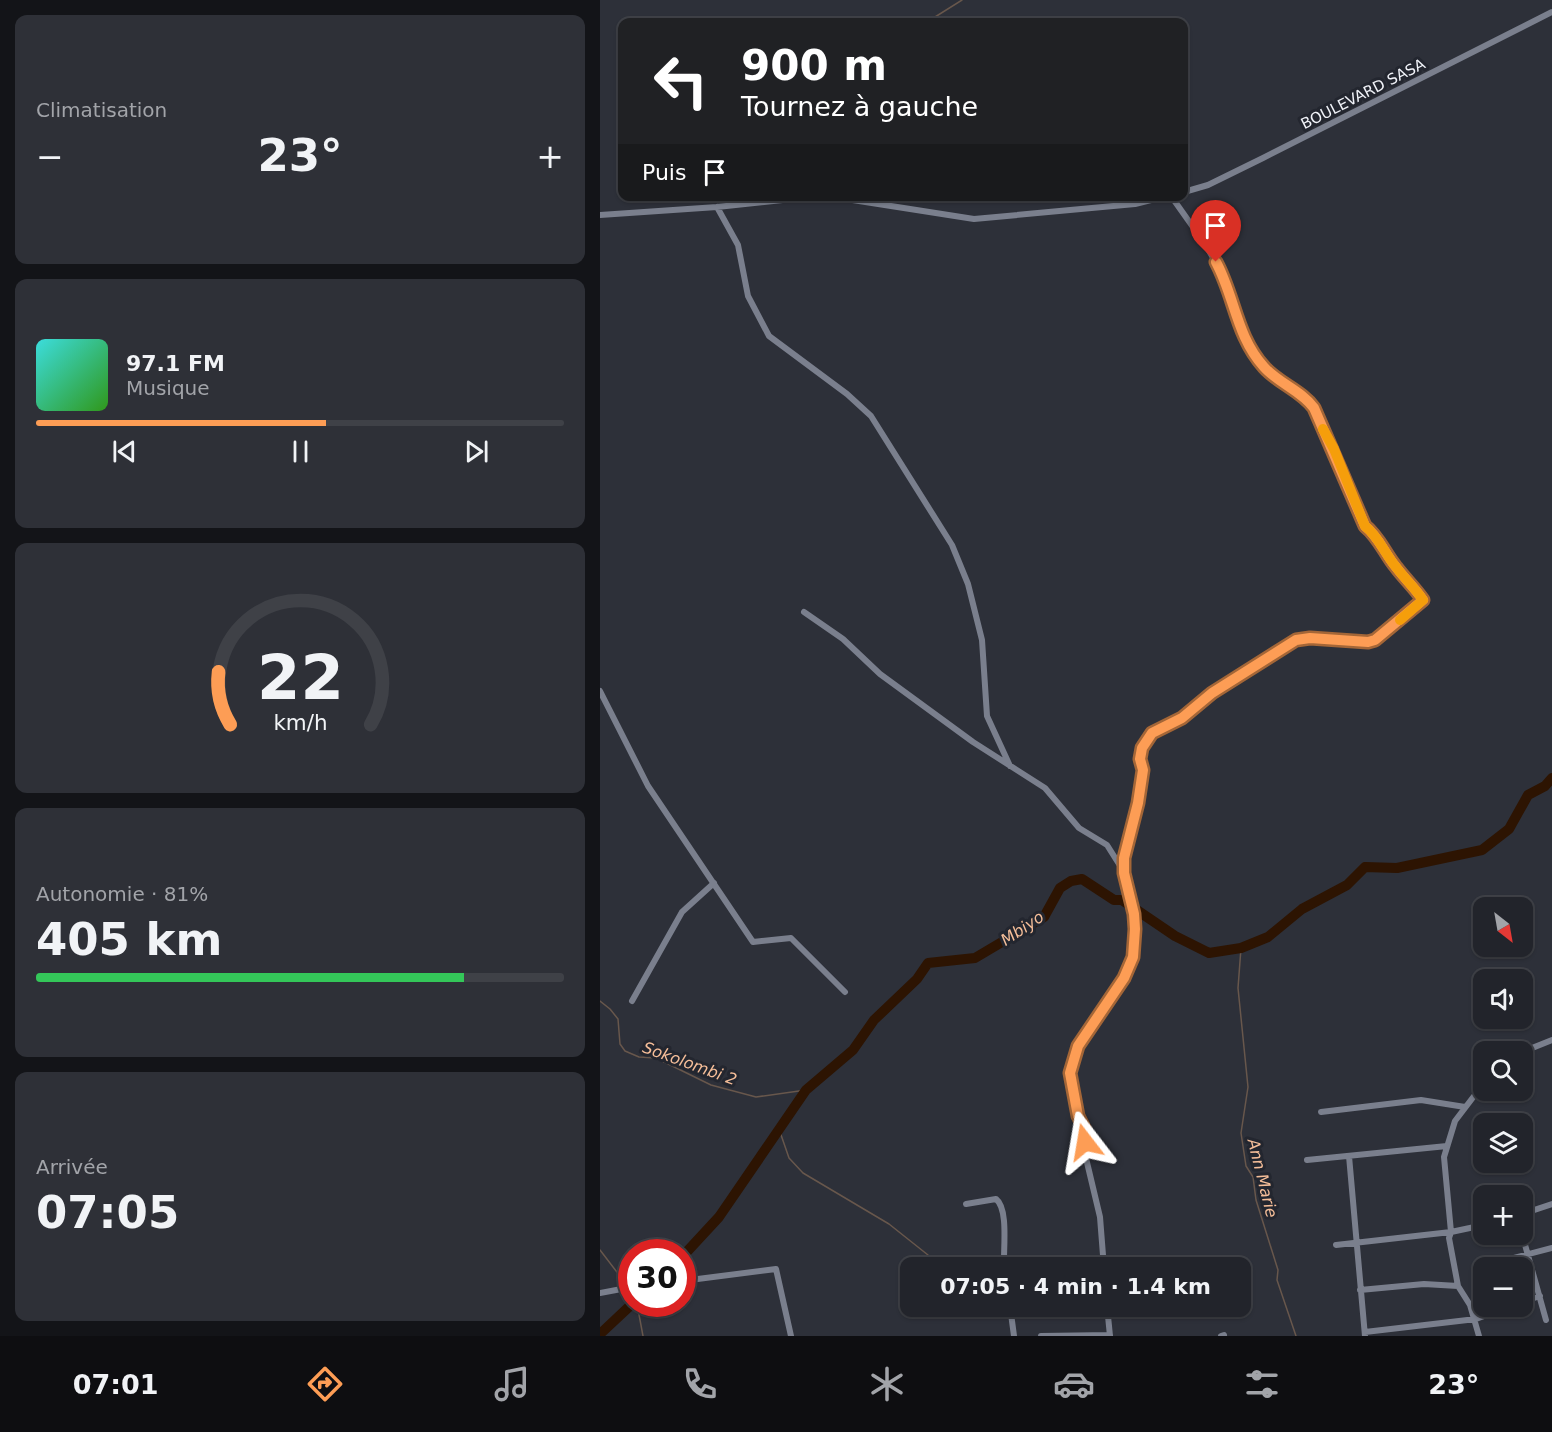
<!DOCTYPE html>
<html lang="fr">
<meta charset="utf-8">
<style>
:root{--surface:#22242b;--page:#2e3037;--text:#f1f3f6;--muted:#a2a4a9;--line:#3f4147;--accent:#fd9d55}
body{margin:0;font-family:"DejaVu Sans",sans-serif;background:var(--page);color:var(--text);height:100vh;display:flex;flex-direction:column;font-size:22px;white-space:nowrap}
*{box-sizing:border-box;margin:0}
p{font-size:20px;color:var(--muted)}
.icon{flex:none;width:33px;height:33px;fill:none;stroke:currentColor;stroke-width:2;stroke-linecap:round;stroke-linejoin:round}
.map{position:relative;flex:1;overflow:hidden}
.panel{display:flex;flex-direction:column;gap:15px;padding:15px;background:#131418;width:600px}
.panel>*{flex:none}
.top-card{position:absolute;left:18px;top:18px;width:570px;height:183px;border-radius:12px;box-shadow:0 2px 4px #0004,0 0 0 2px var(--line);background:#202124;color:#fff;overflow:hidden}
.needle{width:39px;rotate:149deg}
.tools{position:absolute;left:873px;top:897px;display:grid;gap:12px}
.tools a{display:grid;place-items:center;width:60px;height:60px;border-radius:12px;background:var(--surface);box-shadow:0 2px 4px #0004,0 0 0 2px var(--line);font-size:30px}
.speed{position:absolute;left:18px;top:1239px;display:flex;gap:12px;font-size:30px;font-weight:700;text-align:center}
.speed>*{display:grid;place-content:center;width:78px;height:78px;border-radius:50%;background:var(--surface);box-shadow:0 2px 4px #0004,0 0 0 2px var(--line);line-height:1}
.speed .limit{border:9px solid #d22;background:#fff;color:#111}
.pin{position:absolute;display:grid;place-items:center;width:51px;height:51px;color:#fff;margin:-62px -26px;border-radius:50% 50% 50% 0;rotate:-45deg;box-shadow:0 0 6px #0007}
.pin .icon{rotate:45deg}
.me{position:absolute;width:66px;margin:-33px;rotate:346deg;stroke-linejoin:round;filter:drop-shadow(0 0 4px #0008)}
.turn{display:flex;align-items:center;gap:21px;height:126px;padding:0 24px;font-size:27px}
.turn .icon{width:78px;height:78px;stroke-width:2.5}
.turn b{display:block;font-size:42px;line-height:51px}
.then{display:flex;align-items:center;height:57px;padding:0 24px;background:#0003;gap:12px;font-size:22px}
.big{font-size:45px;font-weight:600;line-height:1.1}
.panel .card{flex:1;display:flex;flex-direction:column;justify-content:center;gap:9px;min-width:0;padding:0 21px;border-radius:12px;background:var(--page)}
.panel .dial{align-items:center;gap:0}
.dial svg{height:156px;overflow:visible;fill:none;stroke:var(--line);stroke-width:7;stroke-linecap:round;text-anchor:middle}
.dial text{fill:var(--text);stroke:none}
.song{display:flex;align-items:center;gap:18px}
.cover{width:72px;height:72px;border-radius:9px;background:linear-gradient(135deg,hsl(180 70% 55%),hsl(110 70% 35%))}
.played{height:6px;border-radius:3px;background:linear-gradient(90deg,var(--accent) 55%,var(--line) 55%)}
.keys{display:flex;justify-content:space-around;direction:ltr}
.heat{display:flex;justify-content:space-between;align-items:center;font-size:33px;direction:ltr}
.charge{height:9px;border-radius:4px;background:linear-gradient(90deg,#34c759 81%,var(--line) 0)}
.trip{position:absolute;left:300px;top:1257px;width:351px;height:60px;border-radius:12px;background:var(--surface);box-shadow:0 2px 4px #0004,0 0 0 2px var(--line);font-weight:600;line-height:60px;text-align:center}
.menu{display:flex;height:96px;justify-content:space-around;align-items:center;background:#0e0e11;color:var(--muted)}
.menu .icon{width:42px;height:42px}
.menu .on{color:var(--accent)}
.menu b{font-size:27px;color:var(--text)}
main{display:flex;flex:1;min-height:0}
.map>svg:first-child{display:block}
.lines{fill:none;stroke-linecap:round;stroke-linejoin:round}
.stream{stroke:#68574c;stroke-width:1.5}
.river{stroke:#2d1402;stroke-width:10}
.minor{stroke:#7a7f8d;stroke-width:6}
.route-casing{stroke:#a46637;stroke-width:15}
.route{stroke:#fd9d55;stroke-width:10}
.slow{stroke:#f59e0b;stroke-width:10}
.labels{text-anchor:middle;stroke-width:6;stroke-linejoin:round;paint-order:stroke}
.street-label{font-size:15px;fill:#f1f3f9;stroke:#23262f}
.water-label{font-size:16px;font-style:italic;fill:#f5be99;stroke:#23262f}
</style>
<main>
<section class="panel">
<div class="card"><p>Climatisation</p>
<div class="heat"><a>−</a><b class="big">23°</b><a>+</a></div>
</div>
<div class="card">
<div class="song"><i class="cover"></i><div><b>97.1 FM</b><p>Musique</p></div></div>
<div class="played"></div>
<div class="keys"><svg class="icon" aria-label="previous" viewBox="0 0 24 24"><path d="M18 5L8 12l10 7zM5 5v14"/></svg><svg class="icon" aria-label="pause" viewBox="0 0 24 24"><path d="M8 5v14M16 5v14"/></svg><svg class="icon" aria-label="next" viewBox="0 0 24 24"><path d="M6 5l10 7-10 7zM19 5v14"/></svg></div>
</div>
<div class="card dial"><svg viewBox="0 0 100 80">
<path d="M14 69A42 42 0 1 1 86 69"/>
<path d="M14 69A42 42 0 0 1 8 42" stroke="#fd9d55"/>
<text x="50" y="56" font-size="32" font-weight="700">22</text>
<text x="50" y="72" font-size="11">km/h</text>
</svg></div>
<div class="card"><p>Autonomie · 81%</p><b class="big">405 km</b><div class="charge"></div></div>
<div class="card"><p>Arrivée</p><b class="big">07:05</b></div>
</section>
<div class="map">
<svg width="952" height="1336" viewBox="0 0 952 1336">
<rect width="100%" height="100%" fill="#2d3039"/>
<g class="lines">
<path class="stream" d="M327,22l35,-22
M641,948l-3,40 10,99 -7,46 5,33 7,11 3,23 22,70 -1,10 19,56
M0,1001l10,8 8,10 2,25 5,7 14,6 17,1 55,27 45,12 50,-7
M179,1129l10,29 14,15 86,51 39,31
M0,1250l23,30h9
M37,1304l6,32"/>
<path class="river" d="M82,1257l37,-40 87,-127 47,-40 21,-30 43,-41 11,-16 47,-5 69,-41 16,-29 11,-7 11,-2 32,21h8l53,36 34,17 32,-5 27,-11 34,-28 45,-24 18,-18 32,1 85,-18 27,-21 19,-34 17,-9 7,-8
M0,1334l32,-30"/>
<path class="minor" d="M584,192l24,-7 55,-27 289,-146
M227,196l147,23 161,-15 32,-8
M117,207l21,38 10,51 21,40 78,58 24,22 81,129 16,39 14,56 5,76 23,50
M0,215l117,-8 103,-11
M204,612l39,27 37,35 93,68 72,46 34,40 28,17 17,27
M0,691l48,95 105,156 38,-4 54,54
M32,1001l50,-89 32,-29
M922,1052l30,-12
M721,1112l100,-12 44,7
M749,1156l16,180
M707,1160l140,-14
M366,1204l30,-5c13,10 7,52 8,69
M922,1214l30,-10
M922,1234l24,86
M736,1245l115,-13 33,-7
M504,1268l-4,-51 -15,-63v-24l-7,-14 -9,-43 9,-27 46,-68 9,-21 1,-43 -10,-41v-15l14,-55 5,-33 -3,-11 2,-11 10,-15 29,-15 31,-25 84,-52 14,-3 58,4 7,-2 48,-40c-8,-12 -18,-21 -27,-33 -11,-13 -17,-30 -31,-41l-51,-118 -5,-7 -18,-11 -27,-23 -21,-30 -17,-57 -21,-36 -34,-48
M875,1268l77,-20
M82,1281l94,-12 15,67
M760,1290l64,-6 34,2
M0,1293l32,-6
M922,1302l18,-6
M410,1306l4,30
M507,1306l3,30
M765,1332l111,-13 35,-13
M441,1336l69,-1
M621,1336l3,-1
M879,1336l-9,-31 -12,-19 -9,-48 2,-6 -7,-75 11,-36 29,-38"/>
</g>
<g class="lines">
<g class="route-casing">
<path id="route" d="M485,1142v-12l-7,-14 -8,-43 8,-27 46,-68 9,-21 2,-28 -1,-15 -10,-41v-15l14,-55 5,-33 -3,-11 2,-11 10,-15 30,-15 30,-25 84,-53 14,-2 58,4 7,-2 48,-40c-8,-12 -18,-21 -27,-33 -11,-13 -17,-30 -31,-41l-51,-118c-12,-17 -36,-25 -50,-41 -28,-31 -29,-70 -48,-105"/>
</g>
<use href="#route" class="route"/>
<path class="slow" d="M723,429l11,20 31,77c14,11 20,28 31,41 9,12 19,21 27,33l-23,20"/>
</g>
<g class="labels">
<g class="street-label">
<text transform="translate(763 94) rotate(-27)" y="5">BOULEVARD SASA</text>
</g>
<g class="water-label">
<text transform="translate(422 928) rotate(-34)" y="6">Mbiyo</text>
<text transform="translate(90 1063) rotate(20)" y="6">Sokolombi 2</text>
<text transform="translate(663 1178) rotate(76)" y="6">Ann Marie</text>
</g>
</g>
</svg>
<div class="tools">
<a><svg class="needle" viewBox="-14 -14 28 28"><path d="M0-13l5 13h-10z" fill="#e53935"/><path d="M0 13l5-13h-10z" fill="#a2a4a9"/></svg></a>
<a><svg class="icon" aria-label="sound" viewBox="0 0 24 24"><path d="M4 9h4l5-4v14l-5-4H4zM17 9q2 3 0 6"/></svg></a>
<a><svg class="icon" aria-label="search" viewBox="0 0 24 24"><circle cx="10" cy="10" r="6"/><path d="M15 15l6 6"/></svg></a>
<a><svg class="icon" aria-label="layers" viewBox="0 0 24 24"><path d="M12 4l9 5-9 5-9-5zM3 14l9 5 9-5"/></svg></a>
<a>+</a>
<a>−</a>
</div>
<div class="speed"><div class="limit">30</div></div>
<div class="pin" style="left:616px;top:262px;background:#d93025"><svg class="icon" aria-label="arrive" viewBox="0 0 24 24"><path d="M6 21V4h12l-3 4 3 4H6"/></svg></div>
<svg class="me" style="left:485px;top:1142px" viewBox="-20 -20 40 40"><path d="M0-17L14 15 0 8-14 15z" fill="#fd9d55" stroke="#fff" stroke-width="4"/></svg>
<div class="trip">07:05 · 4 min · 1.4 km</div>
<div class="top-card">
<div class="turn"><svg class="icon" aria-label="left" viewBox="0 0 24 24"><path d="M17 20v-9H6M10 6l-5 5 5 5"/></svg><div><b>900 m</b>Tournez à gauche</div></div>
<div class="then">Puis<svg class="icon" aria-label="arrive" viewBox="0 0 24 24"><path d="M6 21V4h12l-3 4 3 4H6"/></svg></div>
</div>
</div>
</main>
<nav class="menu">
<b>07:01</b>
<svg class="icon on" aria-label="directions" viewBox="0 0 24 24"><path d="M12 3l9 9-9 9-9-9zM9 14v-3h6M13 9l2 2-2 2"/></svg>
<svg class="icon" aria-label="music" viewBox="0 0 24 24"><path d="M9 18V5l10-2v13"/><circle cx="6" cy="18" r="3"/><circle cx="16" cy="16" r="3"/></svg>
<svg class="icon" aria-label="phone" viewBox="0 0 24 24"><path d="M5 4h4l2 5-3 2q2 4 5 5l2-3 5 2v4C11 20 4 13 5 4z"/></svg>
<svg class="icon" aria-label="climate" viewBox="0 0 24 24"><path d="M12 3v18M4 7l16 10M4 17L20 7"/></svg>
<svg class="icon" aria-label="car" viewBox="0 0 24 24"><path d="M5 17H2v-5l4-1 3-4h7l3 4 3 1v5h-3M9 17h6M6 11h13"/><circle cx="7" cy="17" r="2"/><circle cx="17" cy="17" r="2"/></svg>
<svg class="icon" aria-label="filters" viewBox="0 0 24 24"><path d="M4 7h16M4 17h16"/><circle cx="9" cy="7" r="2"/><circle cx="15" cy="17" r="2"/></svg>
<b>23°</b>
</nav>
